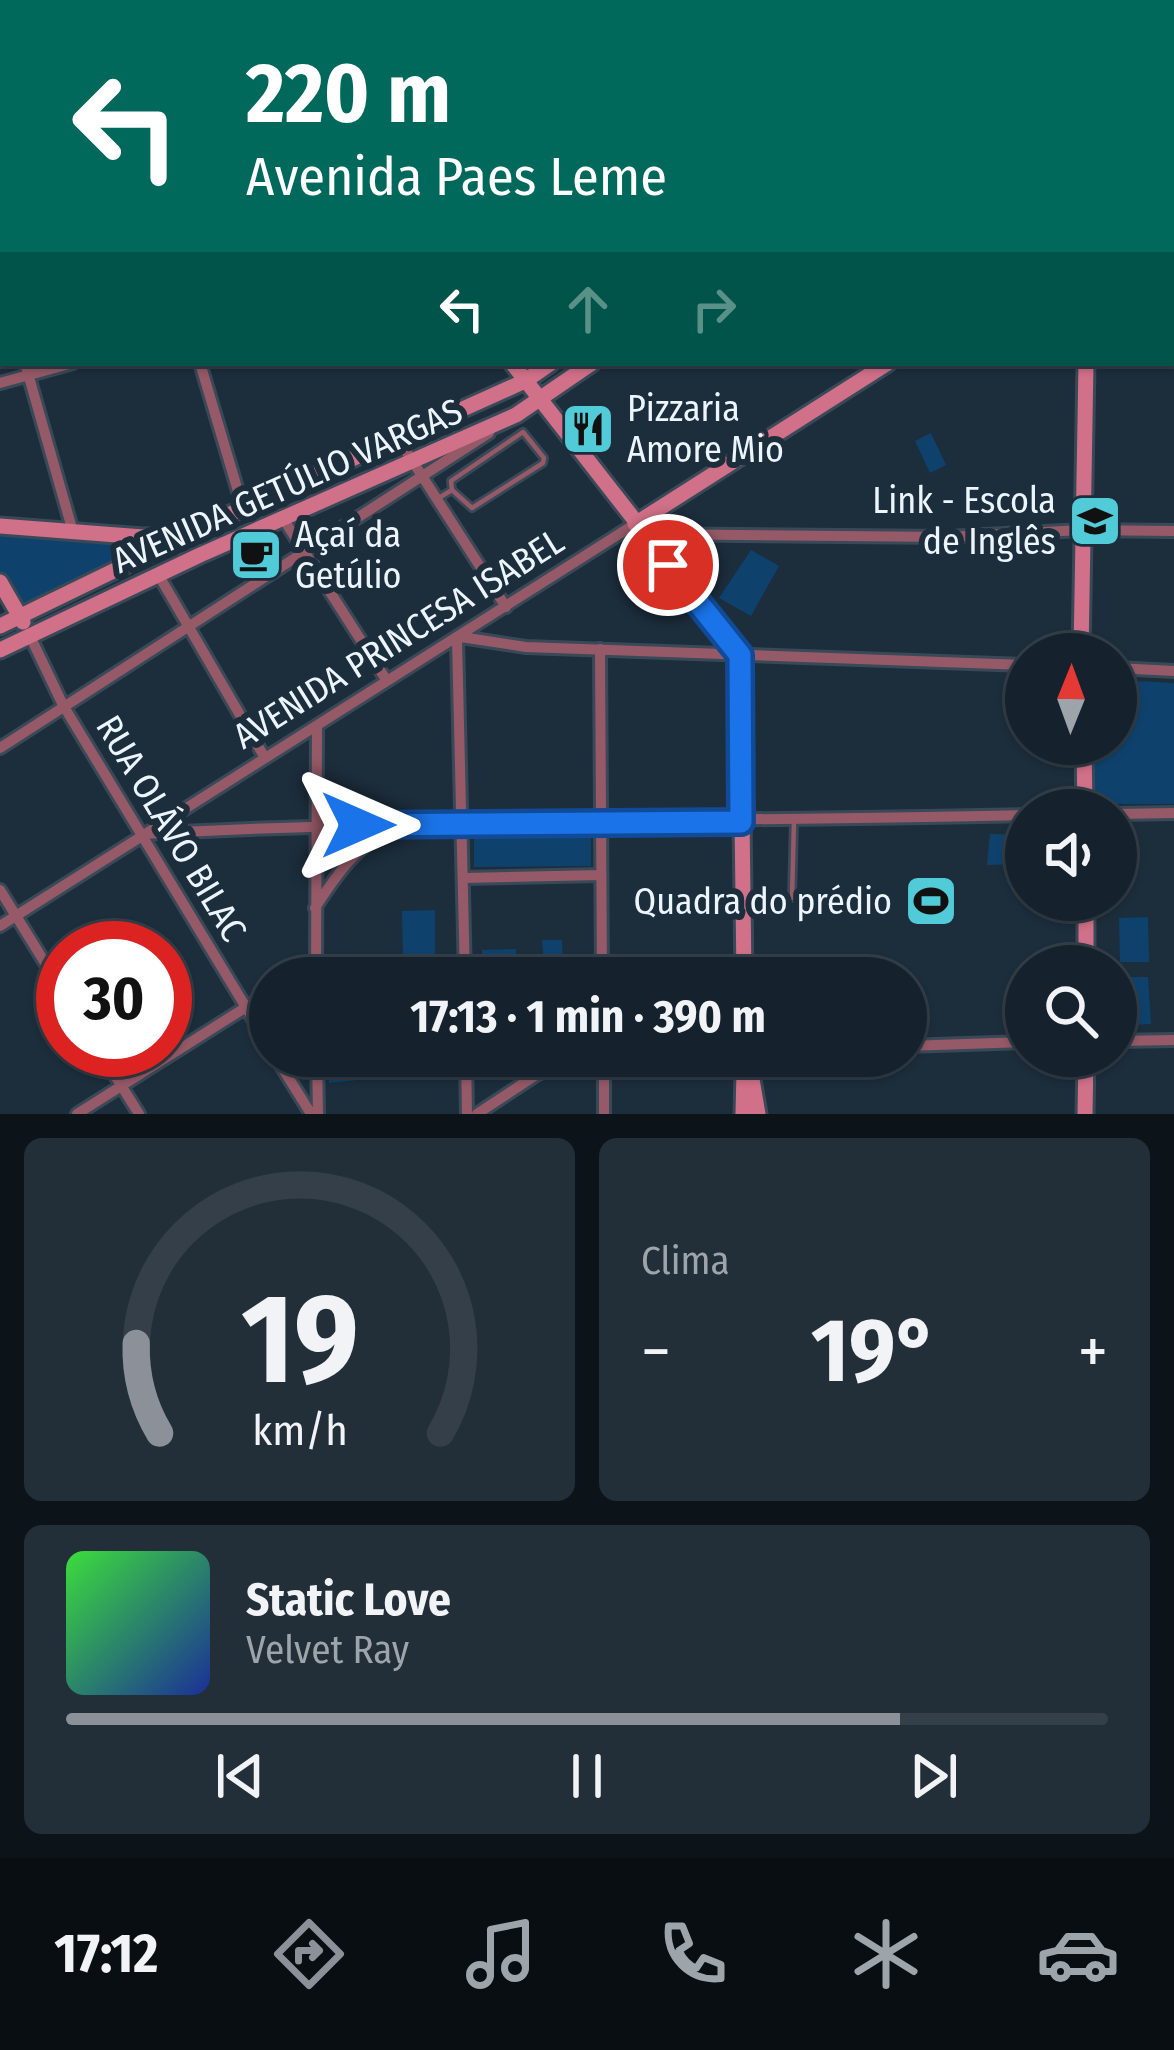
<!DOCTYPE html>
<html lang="pt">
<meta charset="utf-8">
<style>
:root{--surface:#15222d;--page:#222f39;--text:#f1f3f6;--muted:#9da4aa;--line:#343f49;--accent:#8c9099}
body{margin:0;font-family:"Fira Sans Condensed",sans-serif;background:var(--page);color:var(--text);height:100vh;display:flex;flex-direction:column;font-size:45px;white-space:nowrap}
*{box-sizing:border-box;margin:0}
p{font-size:39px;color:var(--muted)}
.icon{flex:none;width:66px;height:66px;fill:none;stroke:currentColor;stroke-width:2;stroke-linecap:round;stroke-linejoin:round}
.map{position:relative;height:1114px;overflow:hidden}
.drawer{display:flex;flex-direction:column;gap:24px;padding:24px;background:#0c1319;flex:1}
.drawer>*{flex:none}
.guide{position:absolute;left:0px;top:0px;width:1176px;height:366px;box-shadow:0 3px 9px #0004,0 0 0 3px var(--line);background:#00695c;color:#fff;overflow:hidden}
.needle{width:78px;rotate:1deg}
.fabs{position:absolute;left:1005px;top:633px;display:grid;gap:24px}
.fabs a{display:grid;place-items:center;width:132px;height:132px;border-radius:50%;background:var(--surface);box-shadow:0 3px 9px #0004,0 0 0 3px var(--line);font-size:60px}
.speed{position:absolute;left:36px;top:921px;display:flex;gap:24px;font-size:60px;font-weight:700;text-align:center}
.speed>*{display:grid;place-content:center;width:156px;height:156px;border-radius:50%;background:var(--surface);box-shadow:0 3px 9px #0004,0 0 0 3px var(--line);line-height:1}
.speed .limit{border:18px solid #d22;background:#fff;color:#111}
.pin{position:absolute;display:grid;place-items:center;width:102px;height:102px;color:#fff;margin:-51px;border:6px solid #fff;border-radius:50%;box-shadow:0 3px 12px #0007}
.me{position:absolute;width:132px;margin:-66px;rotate:90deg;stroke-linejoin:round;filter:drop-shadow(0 0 9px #0008)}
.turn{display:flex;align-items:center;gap:42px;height:252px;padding:0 48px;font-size:54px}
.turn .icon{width:156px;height:156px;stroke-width:2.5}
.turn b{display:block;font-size:84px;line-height:102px}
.lanes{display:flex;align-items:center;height:114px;padding:0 48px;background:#0003;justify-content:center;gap:60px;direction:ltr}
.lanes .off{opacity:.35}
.big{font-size:90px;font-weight:700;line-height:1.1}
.drawer .widget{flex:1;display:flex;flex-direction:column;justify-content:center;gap:18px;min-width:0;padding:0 42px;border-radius:18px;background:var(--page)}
.drawer .dial{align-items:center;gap:0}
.dial svg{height:312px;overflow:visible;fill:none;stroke:var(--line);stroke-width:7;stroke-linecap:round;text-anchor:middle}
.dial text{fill:var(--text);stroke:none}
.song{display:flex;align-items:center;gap:36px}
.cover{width:144px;height:144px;border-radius:18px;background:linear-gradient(135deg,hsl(120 70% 55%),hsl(230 70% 35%))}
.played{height:12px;border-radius:6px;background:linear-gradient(90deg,var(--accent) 80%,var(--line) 80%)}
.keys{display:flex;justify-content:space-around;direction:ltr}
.heat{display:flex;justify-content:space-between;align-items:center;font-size:66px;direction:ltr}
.drawer .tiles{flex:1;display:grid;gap:24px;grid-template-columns:1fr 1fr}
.widget:last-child{grid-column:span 2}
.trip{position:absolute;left:249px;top:957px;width:678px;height:120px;border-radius:60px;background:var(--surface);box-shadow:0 3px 9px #0004,0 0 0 3px var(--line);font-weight:700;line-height:120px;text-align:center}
.menu{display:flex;height:192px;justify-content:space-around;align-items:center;background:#080e12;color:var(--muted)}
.menu .icon{width:84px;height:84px}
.menu .active{color:var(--accent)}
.menu b{font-size:54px;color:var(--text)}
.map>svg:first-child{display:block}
.green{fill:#0e426d}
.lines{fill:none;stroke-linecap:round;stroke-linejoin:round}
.lane-casing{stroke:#394957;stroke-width:10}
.street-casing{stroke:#394957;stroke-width:16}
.secondary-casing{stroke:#394957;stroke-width:21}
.lane{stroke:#965967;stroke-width:4.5}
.street{stroke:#965967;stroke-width:10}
.secondary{stroke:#d17089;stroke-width:15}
.route-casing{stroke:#114b97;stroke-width:30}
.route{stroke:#1a73e8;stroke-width:21}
.labels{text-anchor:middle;stroke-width:12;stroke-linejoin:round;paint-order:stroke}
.poi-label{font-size:36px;fill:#ecf5fd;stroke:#1c2d3c;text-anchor:start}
.street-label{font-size:36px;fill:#ecf5fd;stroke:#1c2d3c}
</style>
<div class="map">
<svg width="1174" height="1114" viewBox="0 0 1174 1114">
<rect width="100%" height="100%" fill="#1c2d3c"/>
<path class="green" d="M931,433l15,32 -16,8 -15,-32z
M0,526l189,9 -168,82 -21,-35z
M751,550l28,16 -28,50 -32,-18z
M1116,680l58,3v121h-81l-1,-60h24z
M591,829v37l-117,1v-37z
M990,834l36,1v29l-39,1z
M435,910v51h-32l-1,-50z
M1148,917l1,45h-29l-1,-44z
M542,940h20l1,34h-18z
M516,949l2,29 -36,-1v-27z
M1116,977h32l3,47 -34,2z
M329,1056h39l-1,23 -38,4z"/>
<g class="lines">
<g class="lane-casing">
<path id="lane" d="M437,499l15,-9 -1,-9 72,-49 21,26 -1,5 -71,45 -20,-18
M792,898l2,-77"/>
</g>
<g class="street-casing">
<path id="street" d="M89,0l1,3
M316,0l1,3
M429,0v3
M640,0l1,3
M759,0l1,3
M856,0l1,3
M0,3l10,-3
M679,3l10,-3
M1173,186h1
M0,197l3,-1
M0,277l3,10
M25,363l48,169
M200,363l43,145
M0,383l73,-20
M399,440l107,167
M284,520l103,161
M644,534l304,3 133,-7 93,1
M158,574l107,184
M30,636l33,69 207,342
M461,637l65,10 500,18
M457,639l8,339
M600,649l2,329
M1116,668l58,3
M0,748l489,-315
M1116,814l58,-1
M143,834c294,-16 589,-12 883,-19
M464,878l136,-3
M0,890l63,102
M315,908c20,-31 43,-65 78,-80
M0,926l635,-402
M291,978l24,-16
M316,978l1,-251
M1116,1041l58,-1
M906,1046l120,-4
M99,1050l40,64
M275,1056l36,58
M317,1056l1,58
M466,1056l1,58
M604,1056v58
M77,1114l193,-122
M477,1114l59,-39 41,-19"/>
</g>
<g class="secondary-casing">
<path id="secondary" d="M229,0l2,3
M1067,3l4,-3
M1107,3l5,-3
M1173,294h1
M512,363l228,292 4,323
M635,524l253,-161
M0,526l143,11 37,-1
M0,582l23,40
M0,626l243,-118 282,-127 26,-18
M0,650l200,-95 316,-140 76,-52
M1081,654l5,-291
M1084,744l1,66
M1086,900v66
M748,1056l10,58
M743,1114l1,-43
M1085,1114l1,-58"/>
</g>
<use href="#lane" class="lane"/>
<use href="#street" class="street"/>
<use href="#secondary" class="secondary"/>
</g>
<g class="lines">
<g class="route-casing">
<path id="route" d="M358,825l383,-3 -1,-167 -72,-90"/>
</g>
<use href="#route" class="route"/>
</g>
<defs>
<g id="restaurant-square" transform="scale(2.7)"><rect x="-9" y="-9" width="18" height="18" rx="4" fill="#52cbd8" stroke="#1c2d3c"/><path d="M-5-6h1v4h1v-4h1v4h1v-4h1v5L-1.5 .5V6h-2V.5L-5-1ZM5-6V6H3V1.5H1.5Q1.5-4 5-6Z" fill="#111"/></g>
<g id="school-square" transform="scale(2.7)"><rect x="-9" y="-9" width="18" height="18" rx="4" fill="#52cbd8" stroke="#1c2d3c"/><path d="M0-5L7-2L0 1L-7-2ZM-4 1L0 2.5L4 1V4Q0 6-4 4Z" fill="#111"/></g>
<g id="cafe-square" transform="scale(2.7)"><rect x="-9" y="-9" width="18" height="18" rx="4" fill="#52cbd8" stroke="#1c2d3c"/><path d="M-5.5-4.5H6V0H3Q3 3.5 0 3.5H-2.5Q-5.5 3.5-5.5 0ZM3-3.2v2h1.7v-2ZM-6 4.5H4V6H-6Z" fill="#111"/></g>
<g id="stadium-square" transform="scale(2.7)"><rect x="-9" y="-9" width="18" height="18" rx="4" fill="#52cbd8" stroke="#1c2d3c"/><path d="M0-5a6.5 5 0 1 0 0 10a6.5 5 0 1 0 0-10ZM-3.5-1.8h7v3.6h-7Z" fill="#111"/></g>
</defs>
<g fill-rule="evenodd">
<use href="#restaurant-square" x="588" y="429"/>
<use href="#school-square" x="1095" y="521"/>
<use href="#cafe-square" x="256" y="555"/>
<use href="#stadium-square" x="931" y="901"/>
</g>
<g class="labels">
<g class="poi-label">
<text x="627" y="421">Pizzaria<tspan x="627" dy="41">Amore Mio</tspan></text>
<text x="1056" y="513" text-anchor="end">Link - Escola<tspan x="1056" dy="41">de Inglês</tspan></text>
<text x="295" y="547">Açaí da<tspan x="295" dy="41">Getúlio</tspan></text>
<text x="892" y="914" text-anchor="end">Quadra do prédio</text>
</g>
<g class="street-label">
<text transform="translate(287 485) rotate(-24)" y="13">AVENIDA GETÚLIO VARGAS</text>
<text transform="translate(398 638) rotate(-32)" y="13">AVENIDA PRINCESA ISABEL</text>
<text transform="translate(172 828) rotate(59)" y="13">RUA OLÁVO BILAC</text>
</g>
</g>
</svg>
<div class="fabs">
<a><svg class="needle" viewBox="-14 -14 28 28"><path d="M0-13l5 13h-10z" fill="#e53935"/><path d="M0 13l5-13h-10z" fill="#9da4aa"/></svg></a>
<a><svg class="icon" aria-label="sound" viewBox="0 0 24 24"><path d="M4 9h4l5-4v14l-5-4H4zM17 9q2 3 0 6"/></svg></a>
<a><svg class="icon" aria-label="search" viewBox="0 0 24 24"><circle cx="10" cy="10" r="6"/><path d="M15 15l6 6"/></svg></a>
</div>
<div class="speed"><div class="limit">30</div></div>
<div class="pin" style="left:668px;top:565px;background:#d93025"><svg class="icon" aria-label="arrive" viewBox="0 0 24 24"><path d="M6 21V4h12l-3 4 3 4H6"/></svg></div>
<svg class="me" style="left:358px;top:825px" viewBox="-20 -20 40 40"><path d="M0-17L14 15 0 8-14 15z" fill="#1a73e8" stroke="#fff" stroke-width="4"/></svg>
<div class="trip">17:13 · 1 min · 390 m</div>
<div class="guide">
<div class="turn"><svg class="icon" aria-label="left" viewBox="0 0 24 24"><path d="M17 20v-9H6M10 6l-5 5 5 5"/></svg><div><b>220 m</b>Avenida Paes Leme</div></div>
<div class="lanes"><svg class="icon" aria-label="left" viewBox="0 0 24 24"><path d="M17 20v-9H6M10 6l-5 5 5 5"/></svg><svg class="icon off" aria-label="ahead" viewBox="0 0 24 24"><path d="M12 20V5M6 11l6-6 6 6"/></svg><svg class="icon off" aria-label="right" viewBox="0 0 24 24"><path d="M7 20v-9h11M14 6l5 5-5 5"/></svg></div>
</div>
</div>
<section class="drawer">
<div class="tiles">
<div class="widget dial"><svg viewBox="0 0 100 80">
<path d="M14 69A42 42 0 1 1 86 69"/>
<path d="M14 69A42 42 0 0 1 8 46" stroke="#8c9099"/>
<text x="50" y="56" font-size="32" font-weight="700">19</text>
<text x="50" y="72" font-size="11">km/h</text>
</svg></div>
<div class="widget"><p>Clima</p>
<div class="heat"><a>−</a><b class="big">19°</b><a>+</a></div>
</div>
<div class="widget">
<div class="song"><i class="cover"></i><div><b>Static Love</b><p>Velvet Ray</p></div></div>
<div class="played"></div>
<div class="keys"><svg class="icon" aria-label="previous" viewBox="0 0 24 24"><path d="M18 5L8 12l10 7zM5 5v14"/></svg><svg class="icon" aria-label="pause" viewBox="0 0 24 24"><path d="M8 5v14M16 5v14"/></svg><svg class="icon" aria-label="next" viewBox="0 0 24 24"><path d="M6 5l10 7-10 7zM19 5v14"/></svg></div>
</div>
</div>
</section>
<nav class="menu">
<b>17:12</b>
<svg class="icon active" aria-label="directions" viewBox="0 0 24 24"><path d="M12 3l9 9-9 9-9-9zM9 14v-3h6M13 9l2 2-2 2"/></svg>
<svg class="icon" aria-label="music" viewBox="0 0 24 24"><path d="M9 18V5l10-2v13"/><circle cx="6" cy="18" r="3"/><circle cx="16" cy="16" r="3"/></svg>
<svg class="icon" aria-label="phone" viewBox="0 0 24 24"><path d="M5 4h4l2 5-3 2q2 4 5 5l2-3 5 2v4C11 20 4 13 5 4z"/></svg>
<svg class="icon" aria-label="climate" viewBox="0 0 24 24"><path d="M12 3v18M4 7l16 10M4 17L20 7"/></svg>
<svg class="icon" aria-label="car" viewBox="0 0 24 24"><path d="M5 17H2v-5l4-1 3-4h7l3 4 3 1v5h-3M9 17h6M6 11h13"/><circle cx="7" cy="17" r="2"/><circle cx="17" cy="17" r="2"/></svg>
</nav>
